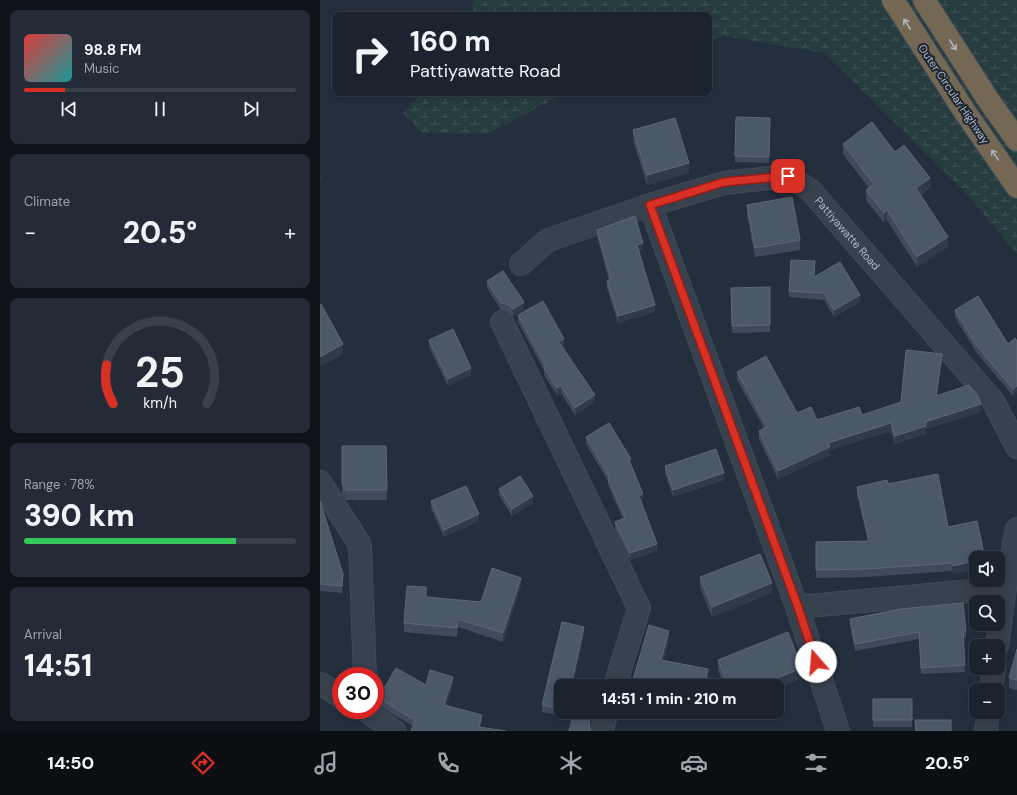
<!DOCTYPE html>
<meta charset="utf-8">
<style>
:root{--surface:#1b232e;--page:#242b36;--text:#f1f3f6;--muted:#a0a4aa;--line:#39404a;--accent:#d93025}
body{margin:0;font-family:"DM Sans",sans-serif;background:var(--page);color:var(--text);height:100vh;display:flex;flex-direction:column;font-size:15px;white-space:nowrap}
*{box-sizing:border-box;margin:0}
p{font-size:13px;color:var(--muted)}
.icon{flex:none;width:22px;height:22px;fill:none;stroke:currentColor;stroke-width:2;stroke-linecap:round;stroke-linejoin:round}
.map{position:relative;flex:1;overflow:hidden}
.details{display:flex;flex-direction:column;gap:10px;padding:10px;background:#0f1319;width:320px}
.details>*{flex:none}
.banner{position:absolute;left:12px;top:12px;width:380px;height:84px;border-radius:8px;box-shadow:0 2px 10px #0003,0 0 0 1px var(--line);background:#1b232e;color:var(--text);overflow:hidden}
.buttons{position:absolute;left:649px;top:551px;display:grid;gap:8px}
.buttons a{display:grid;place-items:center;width:36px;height:36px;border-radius:8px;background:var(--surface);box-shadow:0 2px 10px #0003,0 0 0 1px var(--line);font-size:20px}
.speed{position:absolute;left:12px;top:667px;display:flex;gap:8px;font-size:20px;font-weight:700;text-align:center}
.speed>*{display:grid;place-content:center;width:52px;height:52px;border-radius:50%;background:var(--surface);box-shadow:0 2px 10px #0003,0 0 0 1px var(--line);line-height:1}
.speed .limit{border:6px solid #d22;background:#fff;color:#111}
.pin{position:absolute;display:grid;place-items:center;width:34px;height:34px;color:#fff;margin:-17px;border-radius:8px;box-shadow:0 2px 6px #0006}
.me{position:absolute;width:44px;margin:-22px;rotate:342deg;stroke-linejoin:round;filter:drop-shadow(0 0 3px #0008)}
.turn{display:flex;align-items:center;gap:14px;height:84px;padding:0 12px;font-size:18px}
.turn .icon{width:52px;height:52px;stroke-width:2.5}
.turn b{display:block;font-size:28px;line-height:34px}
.big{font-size:30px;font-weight:800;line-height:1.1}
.details .tile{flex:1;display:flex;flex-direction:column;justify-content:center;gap:6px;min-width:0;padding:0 14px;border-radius:8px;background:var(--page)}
.details .dial{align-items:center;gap:0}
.dial svg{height:104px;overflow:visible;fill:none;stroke:var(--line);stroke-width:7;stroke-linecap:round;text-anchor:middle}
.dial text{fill:var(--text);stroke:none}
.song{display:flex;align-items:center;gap:12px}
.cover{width:48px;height:48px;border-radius:6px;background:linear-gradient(135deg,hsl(0 70% 55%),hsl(180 70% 35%))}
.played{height:4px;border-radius:2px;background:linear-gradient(90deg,var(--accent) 15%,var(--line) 15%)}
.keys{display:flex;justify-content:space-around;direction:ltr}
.heat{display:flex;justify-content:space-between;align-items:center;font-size:22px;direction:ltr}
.charge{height:6px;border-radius:3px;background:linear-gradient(90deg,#34c759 78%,var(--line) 0)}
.trip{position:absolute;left:234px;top:679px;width:230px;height:40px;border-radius:8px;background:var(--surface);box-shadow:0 2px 10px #0003,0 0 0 1px var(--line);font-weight:800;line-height:40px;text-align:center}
.tab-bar{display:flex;height:64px;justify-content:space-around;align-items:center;background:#0b0e12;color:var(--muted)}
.tab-bar .icon{width:28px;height:28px}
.tab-bar .current{color:var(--accent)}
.tab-bar b{font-size:18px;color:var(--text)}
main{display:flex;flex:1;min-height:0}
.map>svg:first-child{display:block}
.wetland{fill:url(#wetland-marsh)}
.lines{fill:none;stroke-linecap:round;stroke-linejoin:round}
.minor-casing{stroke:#414a57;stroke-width:24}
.motorway-casing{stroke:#434c59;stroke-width:24}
.minor{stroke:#38414e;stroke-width:22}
.motorway{stroke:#746855;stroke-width:22}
.wall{fill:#3f4b5c}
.shaded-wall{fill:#2f3b4b}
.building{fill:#4b5868;stroke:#5c6777}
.oneway{stroke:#aeb4bd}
.route-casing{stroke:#8d1f18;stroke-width:10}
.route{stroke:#d93025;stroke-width:7}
.labels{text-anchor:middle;stroke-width:4;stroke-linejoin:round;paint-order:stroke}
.street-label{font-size:11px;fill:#b4bcc9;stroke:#1d2633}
</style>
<main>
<section class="details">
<div class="tile">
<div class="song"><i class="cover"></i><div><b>98.8 FM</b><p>Music</p></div></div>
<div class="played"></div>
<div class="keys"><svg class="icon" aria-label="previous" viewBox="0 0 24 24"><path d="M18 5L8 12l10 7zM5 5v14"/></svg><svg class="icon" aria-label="pause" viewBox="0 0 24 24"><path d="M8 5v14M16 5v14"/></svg><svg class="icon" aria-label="next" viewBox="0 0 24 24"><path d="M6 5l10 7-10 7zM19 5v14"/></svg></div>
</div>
<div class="tile"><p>Climate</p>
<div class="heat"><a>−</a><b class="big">20.5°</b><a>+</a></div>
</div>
<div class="tile dial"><svg viewBox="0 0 100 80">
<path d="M14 69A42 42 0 1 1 86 69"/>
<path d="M14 69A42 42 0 0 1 9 39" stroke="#d93025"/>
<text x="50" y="56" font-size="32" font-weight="700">25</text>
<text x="50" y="72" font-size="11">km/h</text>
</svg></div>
<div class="tile"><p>Range · 78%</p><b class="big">390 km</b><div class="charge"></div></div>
<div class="tile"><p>Arrival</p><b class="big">14:51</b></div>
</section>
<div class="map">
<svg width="697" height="731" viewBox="0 0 697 731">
<defs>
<pattern id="wetland-marsh" width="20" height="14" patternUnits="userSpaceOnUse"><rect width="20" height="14" fill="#263c3f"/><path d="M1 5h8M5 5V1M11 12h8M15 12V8" fill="none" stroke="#435659"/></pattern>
</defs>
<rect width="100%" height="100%" fill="#242f3e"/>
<path class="wetland" d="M154,0h543v254l-52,-62 -140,-139 -101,-17 -15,4v-25h-239z
M102,93h143l-78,41 -64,-1 -20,-20z"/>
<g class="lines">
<g class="minor-casing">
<g id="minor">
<path d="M330,205l147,402 41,124"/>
<path id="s1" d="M201,264l27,-24 102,-35 74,-22 64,-7 22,14 183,211 24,46"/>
<path d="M182,322l137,286 -24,78"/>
<path d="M0,482l40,63 5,131"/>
<path d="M477,607l208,-19"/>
<path d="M677,646l8,-58 12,-59"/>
<path d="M0,684l21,12"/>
<path d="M671,690l3,-22"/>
<path d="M46,710l28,21"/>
<path d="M281,731l6,-19"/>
<path d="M666,731l2,-19"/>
</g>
</g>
<g class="motorway-casing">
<path id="motorway" d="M573,0l72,112 52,75
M604,0l65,101 28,39"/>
</g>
<use href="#minor" class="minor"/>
<use href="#motorway" class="motorway"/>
</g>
<path class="wall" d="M416,117l34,1 -1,45 -34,-1z
M313,130l56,43 -42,12 -14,-45z
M523,144l52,8 35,36 -9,7 27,52 -31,20 -30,-47 -3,3 -18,-23v-10l3,-2 -26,-34z
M427,205l53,35v10l-45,7 -8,-42z
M277,230l46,20 -4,1 16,61 -37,11 -11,-35v-7h2l-12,-45z
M495,268l-1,9 46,25 -26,15 -10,-17 -35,-3v-6z
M167,281l37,28 -11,7 -4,-4 -8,-2 -14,-22z
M450,287v45l-38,1 -1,-45z
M635,310l53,34 7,-6 -2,58 -37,-44 -21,-35z
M198,315l46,31 -1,1 32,55 -20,13 -14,-22 -4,2 -13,-20v-5l-26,-48z
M109,340l42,35 -23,11 -19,-39z
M622,361l-5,34 44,17 -55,17v5l-31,10 -4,-13 -61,19v5l-52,24 -19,-40v-8l5,-3 -27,-48v-8l60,41 20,7 45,-5 39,-13z
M266,437l45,29 12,35 -2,1 16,49 -27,9 -15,-31v-7l8,-3 -15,-34v-4l-22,-37z
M22,446h44l1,54h-41l-4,-6z
M345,466l59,14 -51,17 -8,-24z
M568,484l60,43 28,31v11l-24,5v-3l-86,6 -50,1v-36l52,-1 -11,-46v-8z
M179,489l34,14 -21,13 -13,-21z
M0,501l23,79 -1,13 -22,-2z
M111,501l48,20 -35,16 -13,-29z
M380,577l72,16 -60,24 -12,-30z
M201,586l-18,56 -45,-15 -1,10 -53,-5v-9l22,-26 55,5z
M530,619l116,12v6l-3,1 2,34 -44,2 -2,-35 -64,12 -5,-26z
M264,634l-23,52v26h6l-1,5 -24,-5v-7z
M349,638l-6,23 45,15 -2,10h-74v-3z
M697,649v41l-8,-2v-10z
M398,660l84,18 -25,10v-2h-53l-6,-16z
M133,684l-7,22 36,16 -2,5 -67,-1 -22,-13 -12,-9v-7l47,-12z
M553,699h39v28h-39z"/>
<path class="shaded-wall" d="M369,163v10l-42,12v-10z
M1,173v7l-1,1v-7z
M610,178v10l-14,10v-10z
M567,210v10l-3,3v-10z
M628,237v10l-31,20v-10z
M323,243v7l-6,1v-6z
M540,295v7l-26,15v-7z
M204,302v7l-11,7v-7z
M335,305v7l-37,11v-7z
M244,339v7l-5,3v-7z
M23,344v10l-23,13v-10z
M622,354v7l-6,43v-8z
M151,368v7l-23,11v-7z
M241,386v7l-4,2v-7z
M697,386v7l-4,3v-7z
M275,395v7l-20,13v-7z
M661,404v8l-55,17v5l-31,10v-8l30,-14z
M571,423v8l-61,19v5l-52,24v-8l50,-28z
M404,473v7l-51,17v-7z
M323,494v7l-4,2v-7z
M213,496v7l-21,13v-7z
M159,514v7l-35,16v-7z
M337,544v7l-27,9v-7z
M656,561v8l-24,5v-8z
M23,574v6l-1,13v-7z
M201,578v8l-18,56v-9z
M452,583v10l-60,24v-10z
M138,619v8l-1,10v-9z
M264,627v7l-11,52h-2z
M349,631v7l-8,29v-7z
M482,668v10l-25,10v-2h-20z
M388,669v7l-2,10h-1z
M133,677v7l-9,28v-7z
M162,715v7l-3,9v-4z"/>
<path class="building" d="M416,117l34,1 -1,39 -34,-1z
M355,118l14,45 -42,12 -14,-45z
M552,122l23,30 9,-7 26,33 -14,10 32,49 -31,20 -30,-47 -3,3 -18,-23 8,-6 -31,-40z
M472,197l8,43 -45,8 -8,-43z
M315,216l8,27 -6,2 18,60 -37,11 -11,-35 4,-1 -14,-50z
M471,260l24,1 -1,16 26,-15 20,33 -26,15 -10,-17 -35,-2z
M183,271l21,31 -11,7 -4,-4 -8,-2 -14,-22z
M450,287v38l-38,1 -1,-38z
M658,296l30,48 7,-6 2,3v45l-4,3 -37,-44 -21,-35z
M223,301l21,38 -5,3 36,53 -20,13 -14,-22 -4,2 -13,-20 2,-1 -28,-52z
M1,304l22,40 -23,13v-52z
M133,329l18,39 -23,11 -19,-39z
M586,350l36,4 -6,42 33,-11 8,9 4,10 -56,18 1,4 -31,10 -4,-13 -63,20 2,4 -52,24 -19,-40 8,-4 -30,-55 29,-16 31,57 14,-6 6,13 42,-13 3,8 39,-13z
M289,423l22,36 -2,1 14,34 -4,2 18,48 -27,9 -15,-31 10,-4 -17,-39 2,-1 -24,-41z
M22,446h44l1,44h-41l-4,-6z
M396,449l8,24 -51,17 -8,-24z
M618,474l10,53 29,-6 8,37h-9v3l-24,5v-3l-86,6 -50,1v-28l53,-1 -12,-54 30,-7 1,4z
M200,476l13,20 -21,13 -13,-20z
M146,486l13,28 -35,16 -13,-29z
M0,501l23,73 -1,12 -22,-2z
M440,554l12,29 -60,24 -12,-30z
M172,568l29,10 -18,55 -45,-14 -1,9 -53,-5 3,-37 19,1v10l55,5z
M643,603l3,28h-3l2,34 -44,3 -2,-36 -64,12 -5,-25 51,-10z
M242,622l22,5 -13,59h-10v23l-19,-4z
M329,625l20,6 -8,29 47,9 -3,17h-63l-10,-3z
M468,632l14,36 -45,18h-29l-10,-26z
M697,649v31l-8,-2z
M76,668l30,17 4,-15 23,7 -9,28 38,10 -3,12 27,4h-95l4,-11 -24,-14 -12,-9z
M553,699h39v21h-39z
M254,713l16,4 -1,10 2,4h-22z
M595,720h36v11h-35z"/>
<defs><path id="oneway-shaft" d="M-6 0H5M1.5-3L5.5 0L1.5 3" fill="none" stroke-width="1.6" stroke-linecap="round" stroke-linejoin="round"/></defs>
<g class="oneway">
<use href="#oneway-shaft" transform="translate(587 24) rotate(-123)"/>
<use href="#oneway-shaft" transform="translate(633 45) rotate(57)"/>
<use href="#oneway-shaft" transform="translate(675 155) rotate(-125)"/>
</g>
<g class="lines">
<g class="route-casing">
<path id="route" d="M468,176l-64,6 -74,23 148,402 18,55"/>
</g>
<use href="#route" class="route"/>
</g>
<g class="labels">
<g class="street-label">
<text transform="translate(634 94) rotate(56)" y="4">Outer Circular Highway</text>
<text dy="4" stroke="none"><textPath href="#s1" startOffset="369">Pattiyawatte Road</textPath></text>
</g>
</g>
</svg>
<div class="buttons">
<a><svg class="icon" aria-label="sound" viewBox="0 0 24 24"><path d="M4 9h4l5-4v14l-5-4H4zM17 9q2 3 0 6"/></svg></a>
<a><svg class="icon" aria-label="search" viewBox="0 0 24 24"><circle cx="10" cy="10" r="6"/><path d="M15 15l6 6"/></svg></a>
<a>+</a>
<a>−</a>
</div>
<div class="speed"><div class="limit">30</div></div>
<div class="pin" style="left:468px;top:176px;background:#d93025"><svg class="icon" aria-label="arrive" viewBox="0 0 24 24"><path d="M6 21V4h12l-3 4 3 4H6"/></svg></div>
<svg class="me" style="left:496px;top:662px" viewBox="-20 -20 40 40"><circle r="19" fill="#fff"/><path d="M0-13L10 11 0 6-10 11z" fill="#d93025"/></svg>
<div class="trip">14:51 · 1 min · 210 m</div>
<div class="banner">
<div class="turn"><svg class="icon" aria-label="right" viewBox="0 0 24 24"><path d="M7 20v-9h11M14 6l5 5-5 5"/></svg><div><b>160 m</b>Pattiyawatte Road</div></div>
</div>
</div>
</main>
<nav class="tab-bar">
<b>14:50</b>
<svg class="icon current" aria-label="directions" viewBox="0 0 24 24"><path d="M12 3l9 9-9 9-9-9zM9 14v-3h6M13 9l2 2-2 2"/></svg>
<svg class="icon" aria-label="music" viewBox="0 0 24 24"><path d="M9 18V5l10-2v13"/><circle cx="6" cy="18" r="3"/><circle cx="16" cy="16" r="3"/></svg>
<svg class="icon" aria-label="phone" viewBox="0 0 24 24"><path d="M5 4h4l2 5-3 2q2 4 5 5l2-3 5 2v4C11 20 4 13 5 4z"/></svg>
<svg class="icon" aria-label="climate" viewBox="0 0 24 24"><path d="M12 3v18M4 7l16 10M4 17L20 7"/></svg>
<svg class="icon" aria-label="car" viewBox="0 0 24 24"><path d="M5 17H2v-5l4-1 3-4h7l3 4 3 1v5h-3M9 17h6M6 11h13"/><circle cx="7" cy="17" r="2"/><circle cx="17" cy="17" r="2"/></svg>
<svg class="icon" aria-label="filters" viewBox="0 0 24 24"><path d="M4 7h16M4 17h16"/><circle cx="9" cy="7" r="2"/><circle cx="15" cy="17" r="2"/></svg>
<b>20.5°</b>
</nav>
